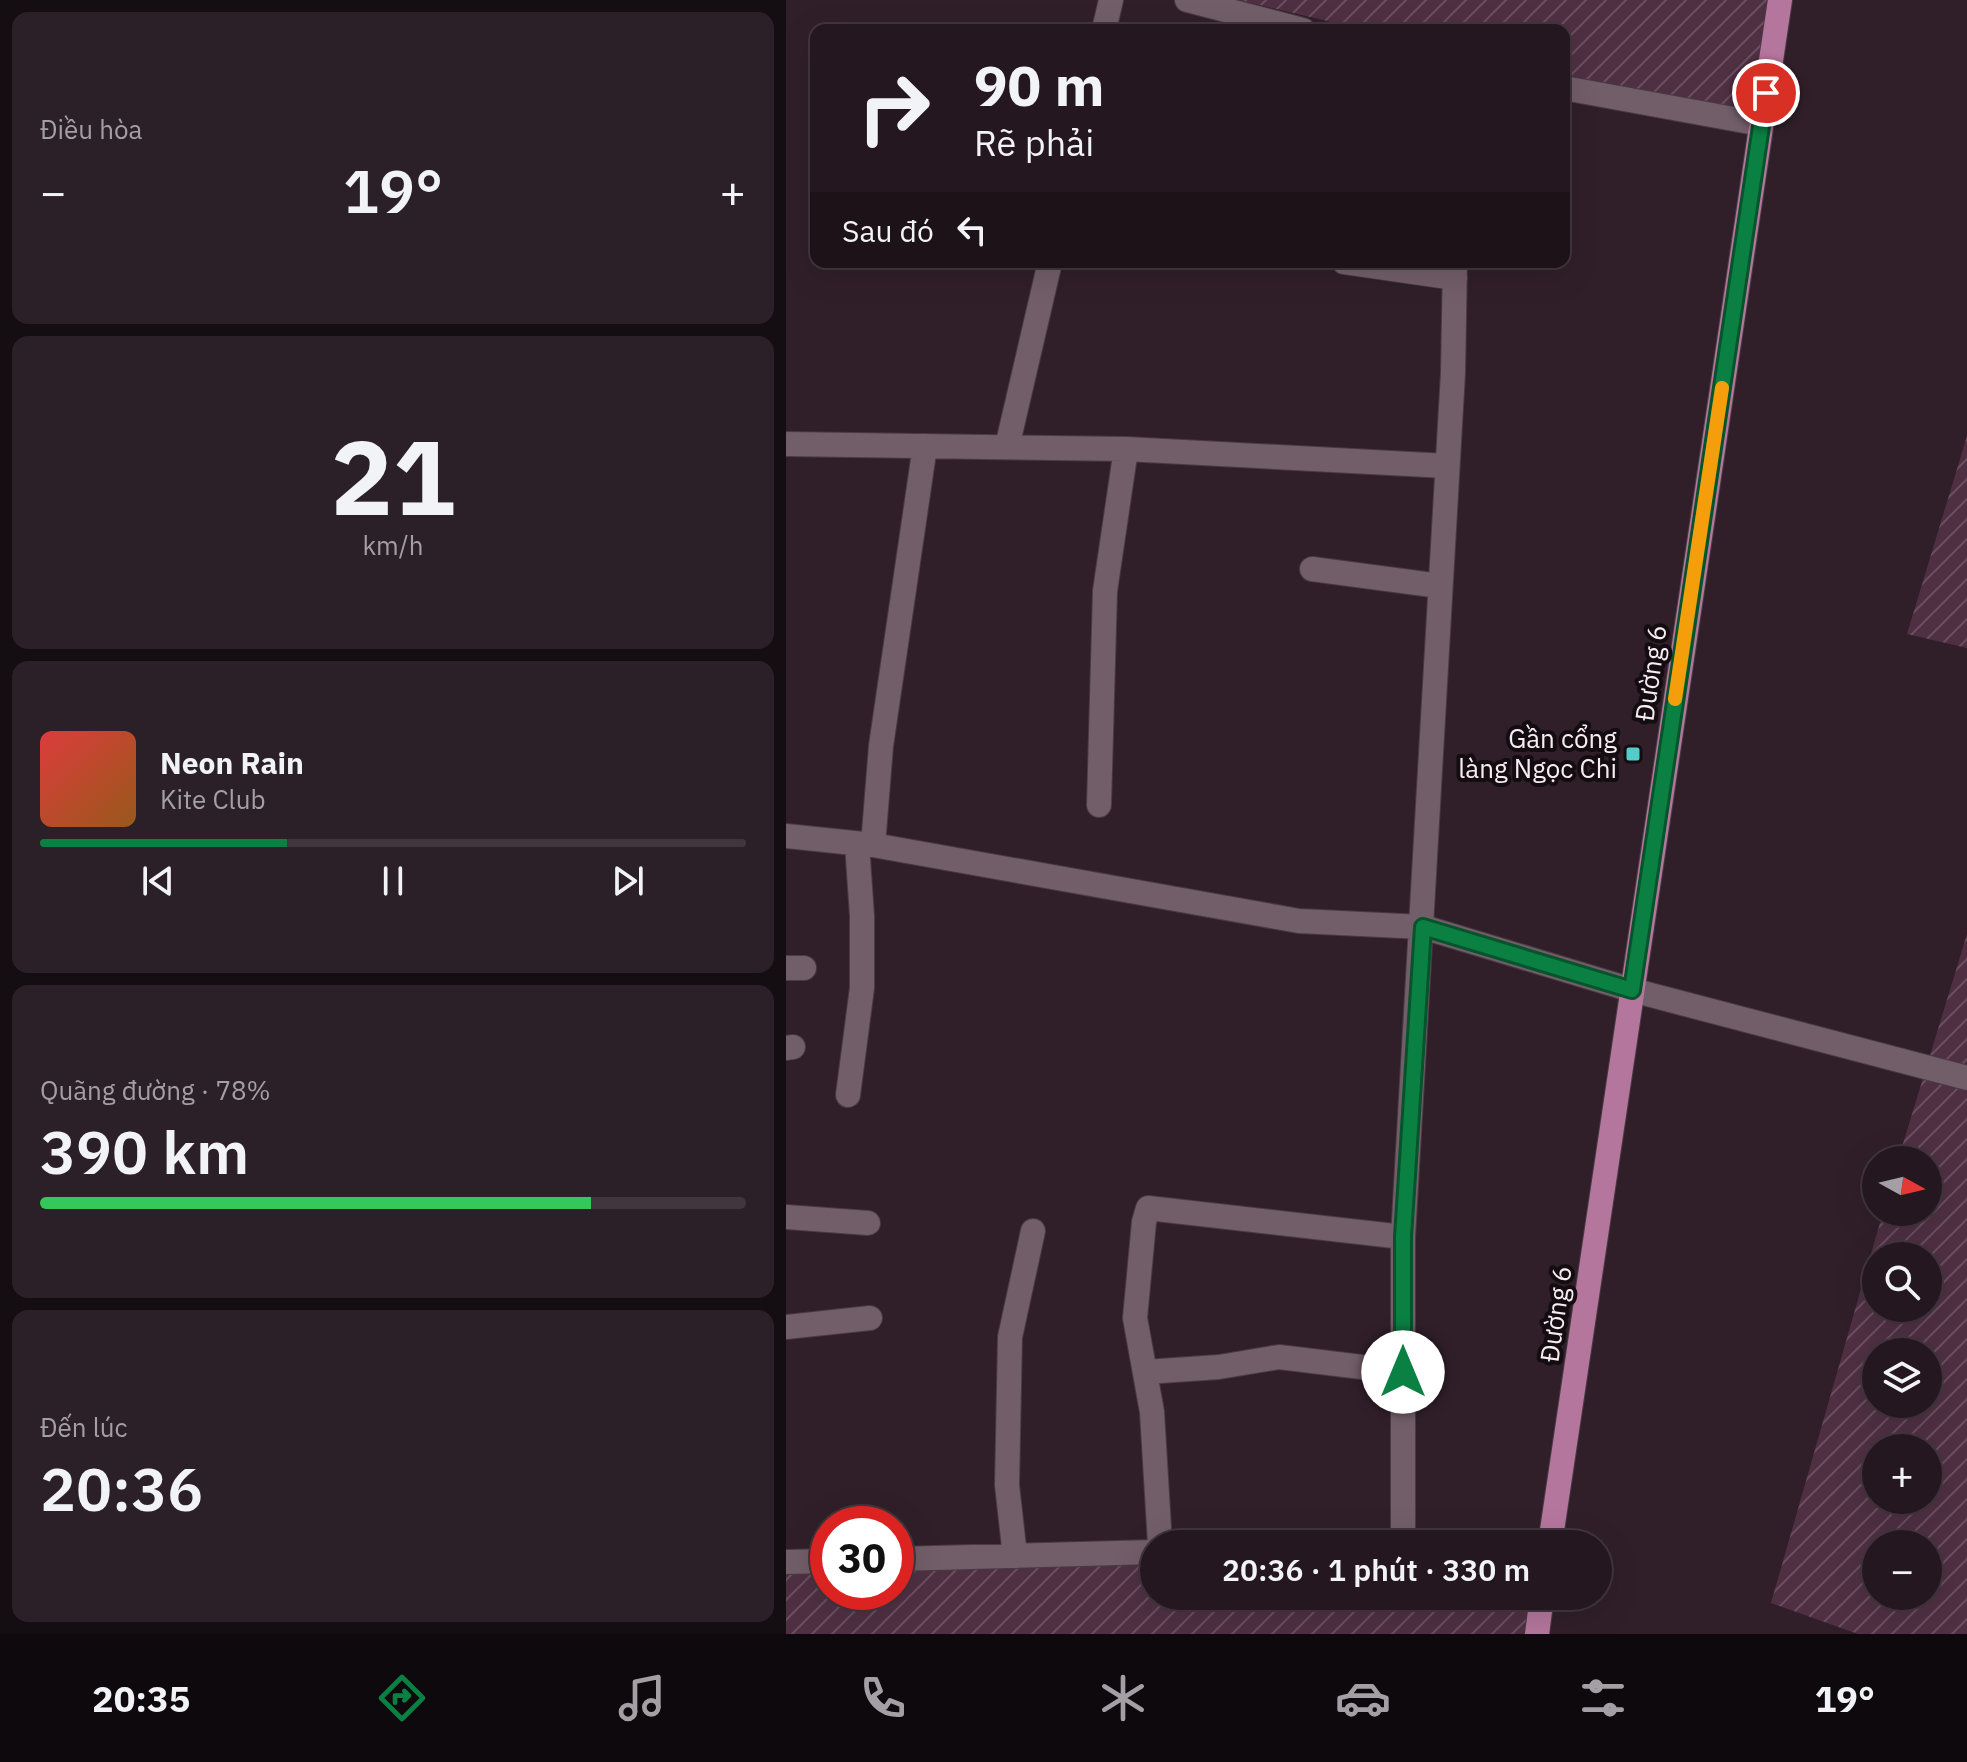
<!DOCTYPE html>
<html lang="vi">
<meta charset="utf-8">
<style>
:root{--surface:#24171f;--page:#2c2028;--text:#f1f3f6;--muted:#a39fa4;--line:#41363d;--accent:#0b8043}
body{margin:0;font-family:"IBM Plex Sans",sans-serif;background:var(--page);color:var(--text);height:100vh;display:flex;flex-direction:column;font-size:30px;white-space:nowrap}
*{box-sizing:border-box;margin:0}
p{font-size:26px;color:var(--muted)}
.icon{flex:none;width:44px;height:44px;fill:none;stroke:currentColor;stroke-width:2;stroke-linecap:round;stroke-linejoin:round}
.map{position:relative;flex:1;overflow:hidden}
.panel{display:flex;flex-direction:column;gap:12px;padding:12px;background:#140d11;width:786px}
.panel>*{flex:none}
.guide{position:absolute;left:24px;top:24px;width:760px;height:244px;border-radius:16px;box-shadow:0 8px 32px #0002,0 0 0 2px var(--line);background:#24171f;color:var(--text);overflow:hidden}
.needle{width:52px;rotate:98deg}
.tools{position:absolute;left:1076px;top:1146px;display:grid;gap:16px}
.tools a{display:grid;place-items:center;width:80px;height:80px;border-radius:50%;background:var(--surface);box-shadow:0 8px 32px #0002,0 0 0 2px var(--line);font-size:40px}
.speed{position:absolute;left:24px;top:1506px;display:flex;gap:16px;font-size:40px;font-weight:700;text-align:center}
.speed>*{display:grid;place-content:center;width:104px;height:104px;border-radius:50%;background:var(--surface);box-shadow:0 8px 32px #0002,0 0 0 2px var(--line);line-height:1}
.speed .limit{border:12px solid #d22;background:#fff;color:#111}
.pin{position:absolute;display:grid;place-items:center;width:68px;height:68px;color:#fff;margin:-34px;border:4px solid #fff;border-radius:50%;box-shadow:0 2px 8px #0007}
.me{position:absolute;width:88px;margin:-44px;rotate:0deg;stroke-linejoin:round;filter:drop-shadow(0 0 6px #0008)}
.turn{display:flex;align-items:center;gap:28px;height:168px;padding:0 32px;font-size:36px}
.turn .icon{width:104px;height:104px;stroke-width:2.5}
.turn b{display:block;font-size:56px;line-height:68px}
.then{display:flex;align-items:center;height:76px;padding:0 32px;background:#0003;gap:16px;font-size:30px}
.big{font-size:60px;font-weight:600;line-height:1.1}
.panel .card{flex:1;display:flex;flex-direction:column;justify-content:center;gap:12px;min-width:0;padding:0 28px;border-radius:16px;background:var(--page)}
.panel .dial{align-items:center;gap:0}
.dial b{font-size:104px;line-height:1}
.song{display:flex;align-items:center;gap:24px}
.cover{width:96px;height:96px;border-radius:12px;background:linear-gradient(135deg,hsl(0 70% 55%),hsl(30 70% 35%))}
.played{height:8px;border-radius:4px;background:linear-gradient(90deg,var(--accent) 35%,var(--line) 35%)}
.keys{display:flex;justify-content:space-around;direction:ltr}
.heat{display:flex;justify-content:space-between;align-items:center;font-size:44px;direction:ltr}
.charge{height:12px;border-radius:6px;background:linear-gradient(90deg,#34c759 78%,var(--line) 0)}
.trip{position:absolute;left:354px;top:1530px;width:472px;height:80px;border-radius:40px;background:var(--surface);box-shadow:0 8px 32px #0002,0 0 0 2px var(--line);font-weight:600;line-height:80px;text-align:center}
.tab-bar{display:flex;height:128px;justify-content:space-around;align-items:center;background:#0e090c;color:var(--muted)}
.tab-bar .icon{width:56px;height:56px}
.tab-bar .on{color:var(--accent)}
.tab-bar b{font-size:36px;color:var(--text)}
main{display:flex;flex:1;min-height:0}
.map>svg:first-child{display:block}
.garden{fill:url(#garden-furrows);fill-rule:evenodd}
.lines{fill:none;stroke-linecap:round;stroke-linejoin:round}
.minor-casing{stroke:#483b43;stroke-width:26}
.major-casing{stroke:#483b43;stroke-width:26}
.minor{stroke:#725e69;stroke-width:24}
.major{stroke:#b5769d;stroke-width:24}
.route-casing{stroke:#07532c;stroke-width:20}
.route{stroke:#0b8043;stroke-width:14}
.slow{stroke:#f59e0b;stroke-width:14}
.poi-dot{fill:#53cdca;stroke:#130c10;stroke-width:3}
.labels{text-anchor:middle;stroke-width:8;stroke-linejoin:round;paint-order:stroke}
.street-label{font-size:26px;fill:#f8ecf2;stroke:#130c10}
.poi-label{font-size:26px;fill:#f8ecf2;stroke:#130c10;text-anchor:end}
</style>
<main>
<section class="panel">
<div class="card"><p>Điều hòa</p>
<div class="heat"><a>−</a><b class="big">19°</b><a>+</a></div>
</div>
<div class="card dial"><b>21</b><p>km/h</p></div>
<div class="card">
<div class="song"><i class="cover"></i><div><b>Neon Rain</b><p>Kite Club</p></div></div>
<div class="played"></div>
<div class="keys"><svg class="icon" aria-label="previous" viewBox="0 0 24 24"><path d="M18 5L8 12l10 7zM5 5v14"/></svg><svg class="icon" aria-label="pause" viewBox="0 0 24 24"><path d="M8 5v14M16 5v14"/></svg><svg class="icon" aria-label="next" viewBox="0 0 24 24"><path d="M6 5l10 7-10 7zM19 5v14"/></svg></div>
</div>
<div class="card"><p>Quãng đường · 78%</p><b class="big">390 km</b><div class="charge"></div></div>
<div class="card"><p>Đến lúc</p><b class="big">20:36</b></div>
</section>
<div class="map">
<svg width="1181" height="1634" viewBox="0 0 1181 1634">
<defs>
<pattern id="garden-furrows" width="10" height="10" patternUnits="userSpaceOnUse" patternTransform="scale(2)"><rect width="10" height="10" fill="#4f3043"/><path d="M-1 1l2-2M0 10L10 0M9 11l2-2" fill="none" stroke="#694e5f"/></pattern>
</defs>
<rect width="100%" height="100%" fill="#301f29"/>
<path class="garden" d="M452,0h542l-19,124 -197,-47v-47h-199z
M1181,436v212l-60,-14z
M1181,934v700h-109l-87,-31 112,-391h45v-52h-30zM1090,1256h52v52h-52zM1090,1352h52v52h-52zM1090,1448h52v52h-52zM1090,1544h52v52h-52z
M368,1554v42h388l-5,38h-751v-68l42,-1v27h68v-30z"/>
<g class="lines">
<g class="minor-casing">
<path id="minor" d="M401,0l116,30
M318,30l7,-30
M778,88l197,36
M558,262l111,16
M0,444l340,5 321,17
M221,447l43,-185
M526,569l128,17
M313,805l6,-214 21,-142
M0,836l87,9 426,76 124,6 209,63 335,88
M87,845l8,-99 44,-300
M0,968h18
M0,1048l7,-1
M62,1095l14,-107v-72l-5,-72
M0,1217l82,6
M0,1327l84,-9
M359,1372l74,-5 60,-10 124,15
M374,1544l-8,-132 -17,-94 9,-96 4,-14 255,29
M617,1544v-307l50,-864 2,-111
M229,1556l-8,-71 3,-148 23,-106
M110,1559l258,-7
M0,1562l42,-1"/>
</g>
<g class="major-casing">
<path id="major" d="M764,1544l230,-1544
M751,1634l5,-38"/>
</g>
<use href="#minor" class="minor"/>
<use href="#major" class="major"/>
</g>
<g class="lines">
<g class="route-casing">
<path id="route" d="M617,1372v-135l20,-310 209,63 134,-897"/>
</g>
<use href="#route" class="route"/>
<path class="slow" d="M889,699l47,-311"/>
</g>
<rect class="poi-dot" x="839" y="746" width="16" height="16" rx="4"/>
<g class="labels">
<g class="street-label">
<text transform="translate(865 673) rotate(-82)" y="9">Đường 6</text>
<text transform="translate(770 1314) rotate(-82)" y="9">Đường 6</text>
</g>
<g class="poi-label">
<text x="831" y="748">Gần cổng<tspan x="831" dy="30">làng Ngọc Chi</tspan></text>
</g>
</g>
</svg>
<div class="tools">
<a><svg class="needle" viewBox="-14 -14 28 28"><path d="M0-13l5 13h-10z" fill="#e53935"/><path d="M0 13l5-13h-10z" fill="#a39fa4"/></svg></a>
<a><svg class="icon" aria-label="search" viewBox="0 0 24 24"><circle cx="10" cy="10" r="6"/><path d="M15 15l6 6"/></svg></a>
<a><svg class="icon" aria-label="layers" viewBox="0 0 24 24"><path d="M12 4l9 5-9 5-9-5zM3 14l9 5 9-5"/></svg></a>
<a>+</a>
<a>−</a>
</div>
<div class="speed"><div class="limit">30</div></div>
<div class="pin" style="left:980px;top:93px;background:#d93025"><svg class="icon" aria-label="arrive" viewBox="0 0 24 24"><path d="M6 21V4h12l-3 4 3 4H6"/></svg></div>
<svg class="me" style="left:617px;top:1372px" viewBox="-20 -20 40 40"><circle r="19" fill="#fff"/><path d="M0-13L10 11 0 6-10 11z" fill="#0b8043"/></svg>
<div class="trip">20:36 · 1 phút · 330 m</div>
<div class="guide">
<div class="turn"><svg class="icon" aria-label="right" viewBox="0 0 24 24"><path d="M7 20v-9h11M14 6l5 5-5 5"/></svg><div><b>90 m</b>Rẽ phải</div></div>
<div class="then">Sau đó<svg class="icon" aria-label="left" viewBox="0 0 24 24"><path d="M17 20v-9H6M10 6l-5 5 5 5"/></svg></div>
</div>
</div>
</main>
<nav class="tab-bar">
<b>20:35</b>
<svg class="icon on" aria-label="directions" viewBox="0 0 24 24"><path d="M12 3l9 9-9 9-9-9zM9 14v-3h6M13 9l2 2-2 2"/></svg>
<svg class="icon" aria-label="music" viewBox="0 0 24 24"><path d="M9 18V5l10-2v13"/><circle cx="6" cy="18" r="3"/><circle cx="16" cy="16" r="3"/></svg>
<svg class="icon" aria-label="phone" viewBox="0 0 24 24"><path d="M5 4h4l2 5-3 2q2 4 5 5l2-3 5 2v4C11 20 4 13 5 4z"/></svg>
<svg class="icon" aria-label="climate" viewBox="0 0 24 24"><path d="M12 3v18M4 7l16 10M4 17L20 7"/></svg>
<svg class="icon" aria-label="car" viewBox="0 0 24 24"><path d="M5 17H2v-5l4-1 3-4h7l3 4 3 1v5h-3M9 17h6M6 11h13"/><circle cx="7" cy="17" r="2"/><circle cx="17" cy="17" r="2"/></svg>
<svg class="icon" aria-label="filters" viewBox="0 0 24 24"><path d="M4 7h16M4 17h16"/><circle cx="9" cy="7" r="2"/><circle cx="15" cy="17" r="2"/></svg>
<b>19°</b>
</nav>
